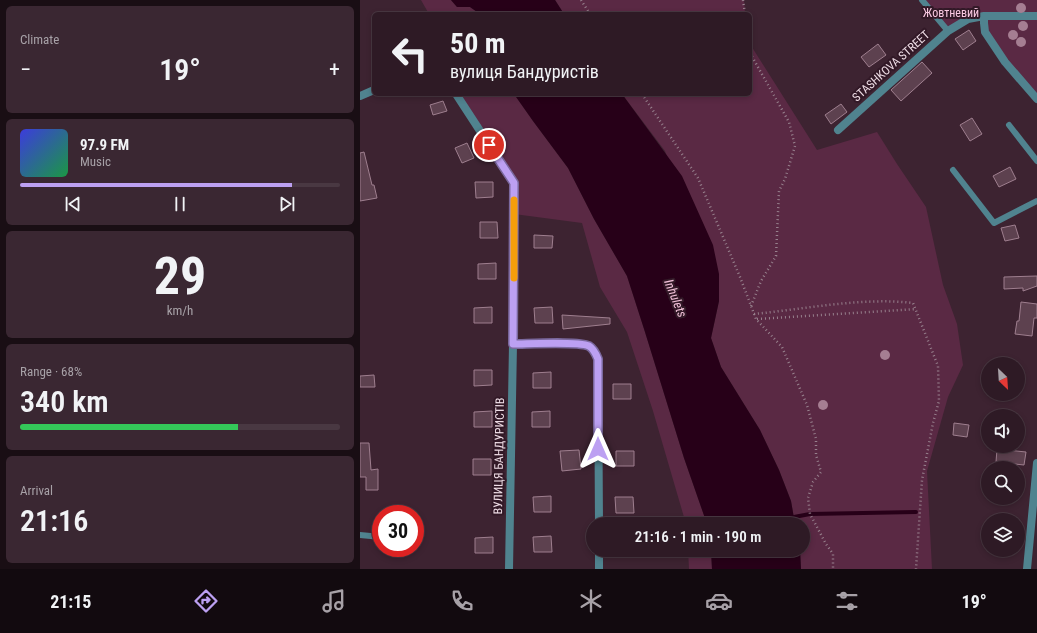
<!DOCTYPE html>
<meta charset="utf-8">
<style>
:root{--surface:#2e1a25;--page:#3a2732;--text:#f1f3f6;--muted:#a7a1a7;--line:#493842;--accent:#bca0f2}
body{margin:0;font-family:"Roboto Condensed",sans-serif;background:var(--page);color:var(--text);height:100vh;display:flex;flex-direction:column;font-size:15px;white-space:nowrap}
*{box-sizing:border-box;margin:0}
p{font-size:13px;color:var(--muted)}
.icon{flex:none;width:22px;height:22px;fill:none;stroke:currentColor;stroke-width:2;stroke-linecap:round;stroke-linejoin:round}
.map{position:relative;flex:1;overflow:hidden}
.sheet{display:flex;flex-direction:column;gap:6px;padding:6px;background:#190e14;width:360px}
.sheet>*{flex:none}
.guide{position:absolute;left:12px;top:12px;width:380px;height:84px;border-radius:6px;box-shadow:0 2px 6px #0003,0 0 0 1px var(--line);background:#2e1a25;color:var(--text);overflow:hidden}
.needle{width:26px;rotate:155deg}
.tools{position:absolute;left:621px;top:357px;display:grid;gap:8px}
.tools a{display:grid;place-items:center;width:44px;height:44px;border-radius:50%;background:var(--surface);box-shadow:0 2px 6px #0003,0 0 0 1px var(--line);font-size:20px}
.speed{position:absolute;left:12px;top:505px;display:flex;gap:8px;font-size:20px;font-weight:700;text-align:center}
.speed>*{display:grid;place-content:center;width:52px;height:52px;border-radius:50%;background:var(--surface);box-shadow:0 2px 6px #0003,0 0 0 1px var(--line);line-height:1}
.speed .limit{border:6px solid #d22;background:#fff;color:#111}
.pin{position:absolute;display:grid;place-items:center;width:34px;height:34px;color:#fff;margin:-17px;border:2px solid #fff;border-radius:50%;box-shadow:0 1px 4px #0007}
.me{position:absolute;width:44px;margin:-22px;rotate:0deg;stroke-linejoin:round;filter:drop-shadow(0 0 3px #0008)}
.turn{display:flex;align-items:center;gap:14px;height:84px;padding:0 12px;font-size:18px}
.turn .icon{width:52px;height:52px;stroke-width:2.5}
.turn b{display:block;font-size:28px;line-height:34px}
.big{font-size:30px;font-weight:600;line-height:1.1}
.sheet .card{flex:1;display:flex;flex-direction:column;justify-content:center;gap:6px;min-width:0;padding:0 14px;border-radius:6px;background:var(--page)}
.sheet .dial{align-items:center;gap:0}
.dial b{font-size:52px;line-height:1}
.song{display:flex;align-items:center;gap:12px}
.cover{width:48px;height:48px;border-radius:6px;background:linear-gradient(135deg,hsl(240 70% 55%),hsl(140 70% 35%))}
.played{height:4px;border-radius:2px;background:linear-gradient(90deg,var(--accent) 85%,var(--line) 85%)}
.keys{display:flex;justify-content:space-around;direction:ltr}
.heat{display:flex;justify-content:space-between;align-items:center;font-size:22px;direction:ltr}
.charge{height:6px;border-radius:3px;background:linear-gradient(90deg,#34c759 68%,var(--line) 0)}
.trip{position:absolute;left:226px;top:517px;width:224px;height:40px;border-radius:20px;background:var(--surface);box-shadow:0 2px 6px #0003,0 0 0 1px var(--line);font-weight:600;line-height:40px;text-align:center}
.menu{display:flex;height:64px;justify-content:space-around;align-items:center;background:#120a0f;color:var(--muted)}
.menu .icon{width:28px;height:28px}
.menu .active{color:var(--accent)}
.menu b{font-size:18px;color:var(--text)}
main{display:flex;flex:1;min-height:0}
.map>svg:first-child{display:block}
.green{fill:#5a2944}
.water{fill:#270018}
.lines{fill:none;stroke-linecap:round;stroke-linejoin:round}
.stream{stroke:#270018;stroke-width:4}
.building{fill:#5d414f;stroke:#9f7f8f}
.path{stroke:#97818d;stroke-width:2.5;stroke-dasharray:1 3;stroke-linecap:butt}
.service{stroke:#50838f;stroke-width:6}
.minor{stroke:#50838f;stroke-width:8}
.tree{fill:#a57e92}
.route-casing{stroke:#7a689d;stroke-width:10}
.route{stroke:#bca0f2;stroke-width:7}
.slow{stroke:#f59e0b;stroke-width:7}
.labels{text-anchor:middle;stroke-width:4;stroke-linejoin:round;paint-order:stroke}
.park-label{font-size:12px;fill:#fac9e2;stroke:#321927}
.street-label{font-size:12px;fill:#efdde6;stroke:#321927}
.water-label{font-size:13px;font-style:italic;fill:#f1c0d8;stroke:#321927}
</style>
<main>
<section class="sheet">
<div class="card"><p>Climate</p>
<div class="heat"><a>−</a><b class="big">19°</b><a>+</a></div>
</div>
<div class="card">
<div class="song"><i class="cover"></i><div><b>97.9 FM</b><p>Music</p></div></div>
<div class="played"></div>
<div class="keys"><svg class="icon" aria-label="previous" viewBox="0 0 24 24"><path d="M18 5L8 12l10 7zM5 5v14"/></svg><svg class="icon" aria-label="pause" viewBox="0 0 24 24"><path d="M8 5v14M16 5v14"/></svg><svg class="icon" aria-label="next" viewBox="0 0 24 24"><path d="M6 5l10 7-10 7zM19 5v14"/></svg></div>
</div>
<div class="card dial"><b>29</b><p>km/h</p></div>
<div class="card"><p>Range · 68%</p><b class="big">340 km</b><div class="charge"></div></div>
<div class="card"><p>Arrival</p><b class="big">21:16</b></div>
</section>
<div class="map">
<svg width="677" height="569" viewBox="0 0 677 569">
<rect width="100%" height="100%" fill="#3d2331"/>
<path class="green" d="M61,0h30l6,7h13l10,7h-51z
M195,0h189l1,14h-181z
M562,0h115v99l-52,-67 -1,-16 -36,15z
M390,44l67,106 60,-18 20,32 29,43 17,78 14,39 6,41 -15,32 -21,74 5,98h-131l-1,-19h3v-26h-8l-4,-23 -12,-31 -19,-40 -39,-63 -10,-29 8,-37 -54,-150 -43,-57h128z
M96,94h58l19,27 35,47 26,51 33,57 18,56 39,126 23,66h-21l-33,-113 -26,-79 -27,-45 -18,-64 -68,-9v-31z
M328,550h23l1,19h-23z"/>
<path class="water" d="M91,0h104l9,14h-84l-10,-7h-13z
M154,94h108l60,82 31,69 6,29v27l-8,37 10,29 39,63 19,40 12,31 4,23h-88l-23,-66 -39,-126 -18,-56 -33,-57 -26,-51 -35,-47z
M351,550h89l1,19h-89z"/>
<g class="lines">
<path class="stream" d="M434,517l16,-3 106,-2"/>
</g>
<path class="building" d="M609,30l7,11 -13,9 -8,-11z
M518,44l8,11 -17,12 -8,-10z
M562,62l10,11 -31,28 -10,-11z
M83,101l4,10 -14,4 -3,-10z
M481,104l6,8 -16,12 -6,-9z
M612,118l10,16 -12,7 -10,-16z
M107,143l7,15 -12,5 -7,-15z
M4,152l8,33h2l3,13 -17,3v-48z
M650,167l6,12 -17,8 -6,-11z
M115,182h18v15l-17,1z
M120,222h17l1,16h-18z
M655,225l4,13 -14,3 -4,-13z
M174,235l19,1 -1,12h-18z
M136,263v16h-18v-15z
M677,276v10l-14,5v-3l-19,1v-12z
M661,302l16,2v14h-3l-2,18 -17,-2 2,-13h2z
M132,307v16h-18v-15z
M192,307l1,16h-18l-1,-15z
M202,315l48,3v6l-47,5z
M114,370h18v15l-18,1z
M191,372v16h-18v-15z
M14,375l1,12h-15v-11z
M253,384h18v15h-18z
M132,411v16h-18v-15z
M190,411v16h-18v-15z
M594,423l15,2 -2,12 -14,-2z
M0,443h9l2,27 7,-1v21h-12v-13h-6z
M637,449l29,3 -2,13 -28,-3z
M219,450l2,19 -19,2 -2,-20z
M256,451h18v15h-18z
M113,459h18v16h-18z
M191,496v16h-17l-1,-15z
M255,497h18l1,16h-18z
M191,536l1,16h-18l-1,-15z
M133,537v16h-18v-15z"/>
<g class="lines">
<path class="path" d="M221,0l9,14
M383,0l2,14
M390,53l39,69 6,24 -10,33 -6,12 -3,65 -15,25 -10,25
M282,94l56,84 42,99 16,42 26,28 25,58 9,34v16l5,17 -8,10 -5,16 2,16 16,30 7,10v15
M394,314c51,-5 109,-17 159,-11l25,63 1,35 -6,22 -11,57 -6,89
M397,319l159,-10"/>
<path class="service" d="M562,0l26,31
M649,125l28,36
M593,170l41,53 43,-22
M0,535l21,2"/>
<path class="minor" d="M624,16v7l1,9 20,30 32,37
M96,94l58,89 -1,161 -4,225
M0,96l14,-6
M478,130l110,-99 20,-12 16,-3h53
M153,344c14,0 66,-3 76,2 5,3 7,8 9,13l1,165
M239,550v19
M667,569l10,-106"/>
</g>
<g class="tree">
<circle cx="661" cy="8" r="5"/>
<circle cx="663" cy="26" r="5"/>
<circle cx="653" cy="35" r="5"/>
<circle cx="661" cy="42" r="5"/>
<circle cx="525" cy="355" r="5"/>
<circle cx="463" cy="405" r="5"/>
</g>
<g class="lines">
<g class="route-casing">
<path id="route" d="M129,145l25,38 -1,161c14,0 66,-3 76,2 5,3 7,8 9,13v90"/>
</g>
<use href="#route" class="route"/>
<path class="slow" d="M154,278v-78"/>
</g>
<g class="labels">
<g class="park-label">
<text x="591" y="17">Жовтневий</text>
</g>
<g class="street-label">
<text transform="translate(531 66) rotate(-42)" y="4">STASHKOVA STREET</text>
<text transform="translate(139 456) rotate(-89)" y="4">ВУЛИЦЯ БАНДУРИСТІВ</text>
</g>
<g class="water-label">
<text transform="translate(316 298) rotate(68)" y="5">Inhulets</text>
</g>
</g>
</svg>
<div class="tools">
<a><svg class="needle" viewBox="-14 -14 28 28"><path d="M0-13l5 13h-10z" fill="#e53935"/><path d="M0 13l5-13h-10z" fill="#a7a1a7"/></svg></a>
<a><svg class="icon" aria-label="sound" viewBox="0 0 24 24"><path d="M4 9h4l5-4v14l-5-4H4zM17 9q2 3 0 6"/></svg></a>
<a><svg class="icon" aria-label="search" viewBox="0 0 24 24"><circle cx="10" cy="10" r="6"/><path d="M15 15l6 6"/></svg></a>
<a><svg class="icon" aria-label="layers" viewBox="0 0 24 24"><path d="M12 4l9 5-9 5-9-5zM3 14l9 5 9-5"/></svg></a>
</div>
<div class="speed"><div class="limit">30</div></div>
<div class="pin" style="left:129px;top:145px;background:#d93025"><svg class="icon" aria-label="arrive" viewBox="0 0 24 24"><path d="M6 21V4h12l-3 4 3 4H6"/></svg></div>
<svg class="me" style="left:238px;top:449px" viewBox="-20 -20 40 40"><path d="M0-17L14 15 0 8-14 15z" fill="#bca0f2" stroke="#fff" stroke-width="4"/></svg>
<div class="trip">21:16 · 1 min · 190 m</div>
<div class="guide">
<div class="turn"><svg class="icon" aria-label="left" viewBox="0 0 24 24"><path d="M17 20v-9H6M10 6l-5 5 5 5"/></svg><div><b>50 m</b>вулиця Бандуристів</div></div>
</div>
</div>
</main>
<nav class="menu">
<b>21:15</b>
<svg class="icon active" aria-label="directions" viewBox="0 0 24 24"><path d="M12 3l9 9-9 9-9-9zM9 14v-3h6M13 9l2 2-2 2"/></svg>
<svg class="icon" aria-label="music" viewBox="0 0 24 24"><path d="M9 18V5l10-2v13"/><circle cx="6" cy="18" r="3"/><circle cx="16" cy="16" r="3"/></svg>
<svg class="icon" aria-label="phone" viewBox="0 0 24 24"><path d="M5 4h4l2 5-3 2q2 4 5 5l2-3 5 2v4C11 20 4 13 5 4z"/></svg>
<svg class="icon" aria-label="climate" viewBox="0 0 24 24"><path d="M12 3v18M4 7l16 10M4 17L20 7"/></svg>
<svg class="icon" aria-label="car" viewBox="0 0 24 24"><path d="M5 17H2v-5l4-1 3-4h7l3 4 3 1v5h-3M9 17h6M6 11h13"/><circle cx="7" cy="17" r="2"/><circle cx="17" cy="17" r="2"/></svg>
<svg class="icon" aria-label="filters" viewBox="0 0 24 24"><path d="M4 7h16M4 17h16"/><circle cx="9" cy="7" r="2"/><circle cx="15" cy="17" r="2"/></svg>
<b>19°</b>
</nav>
